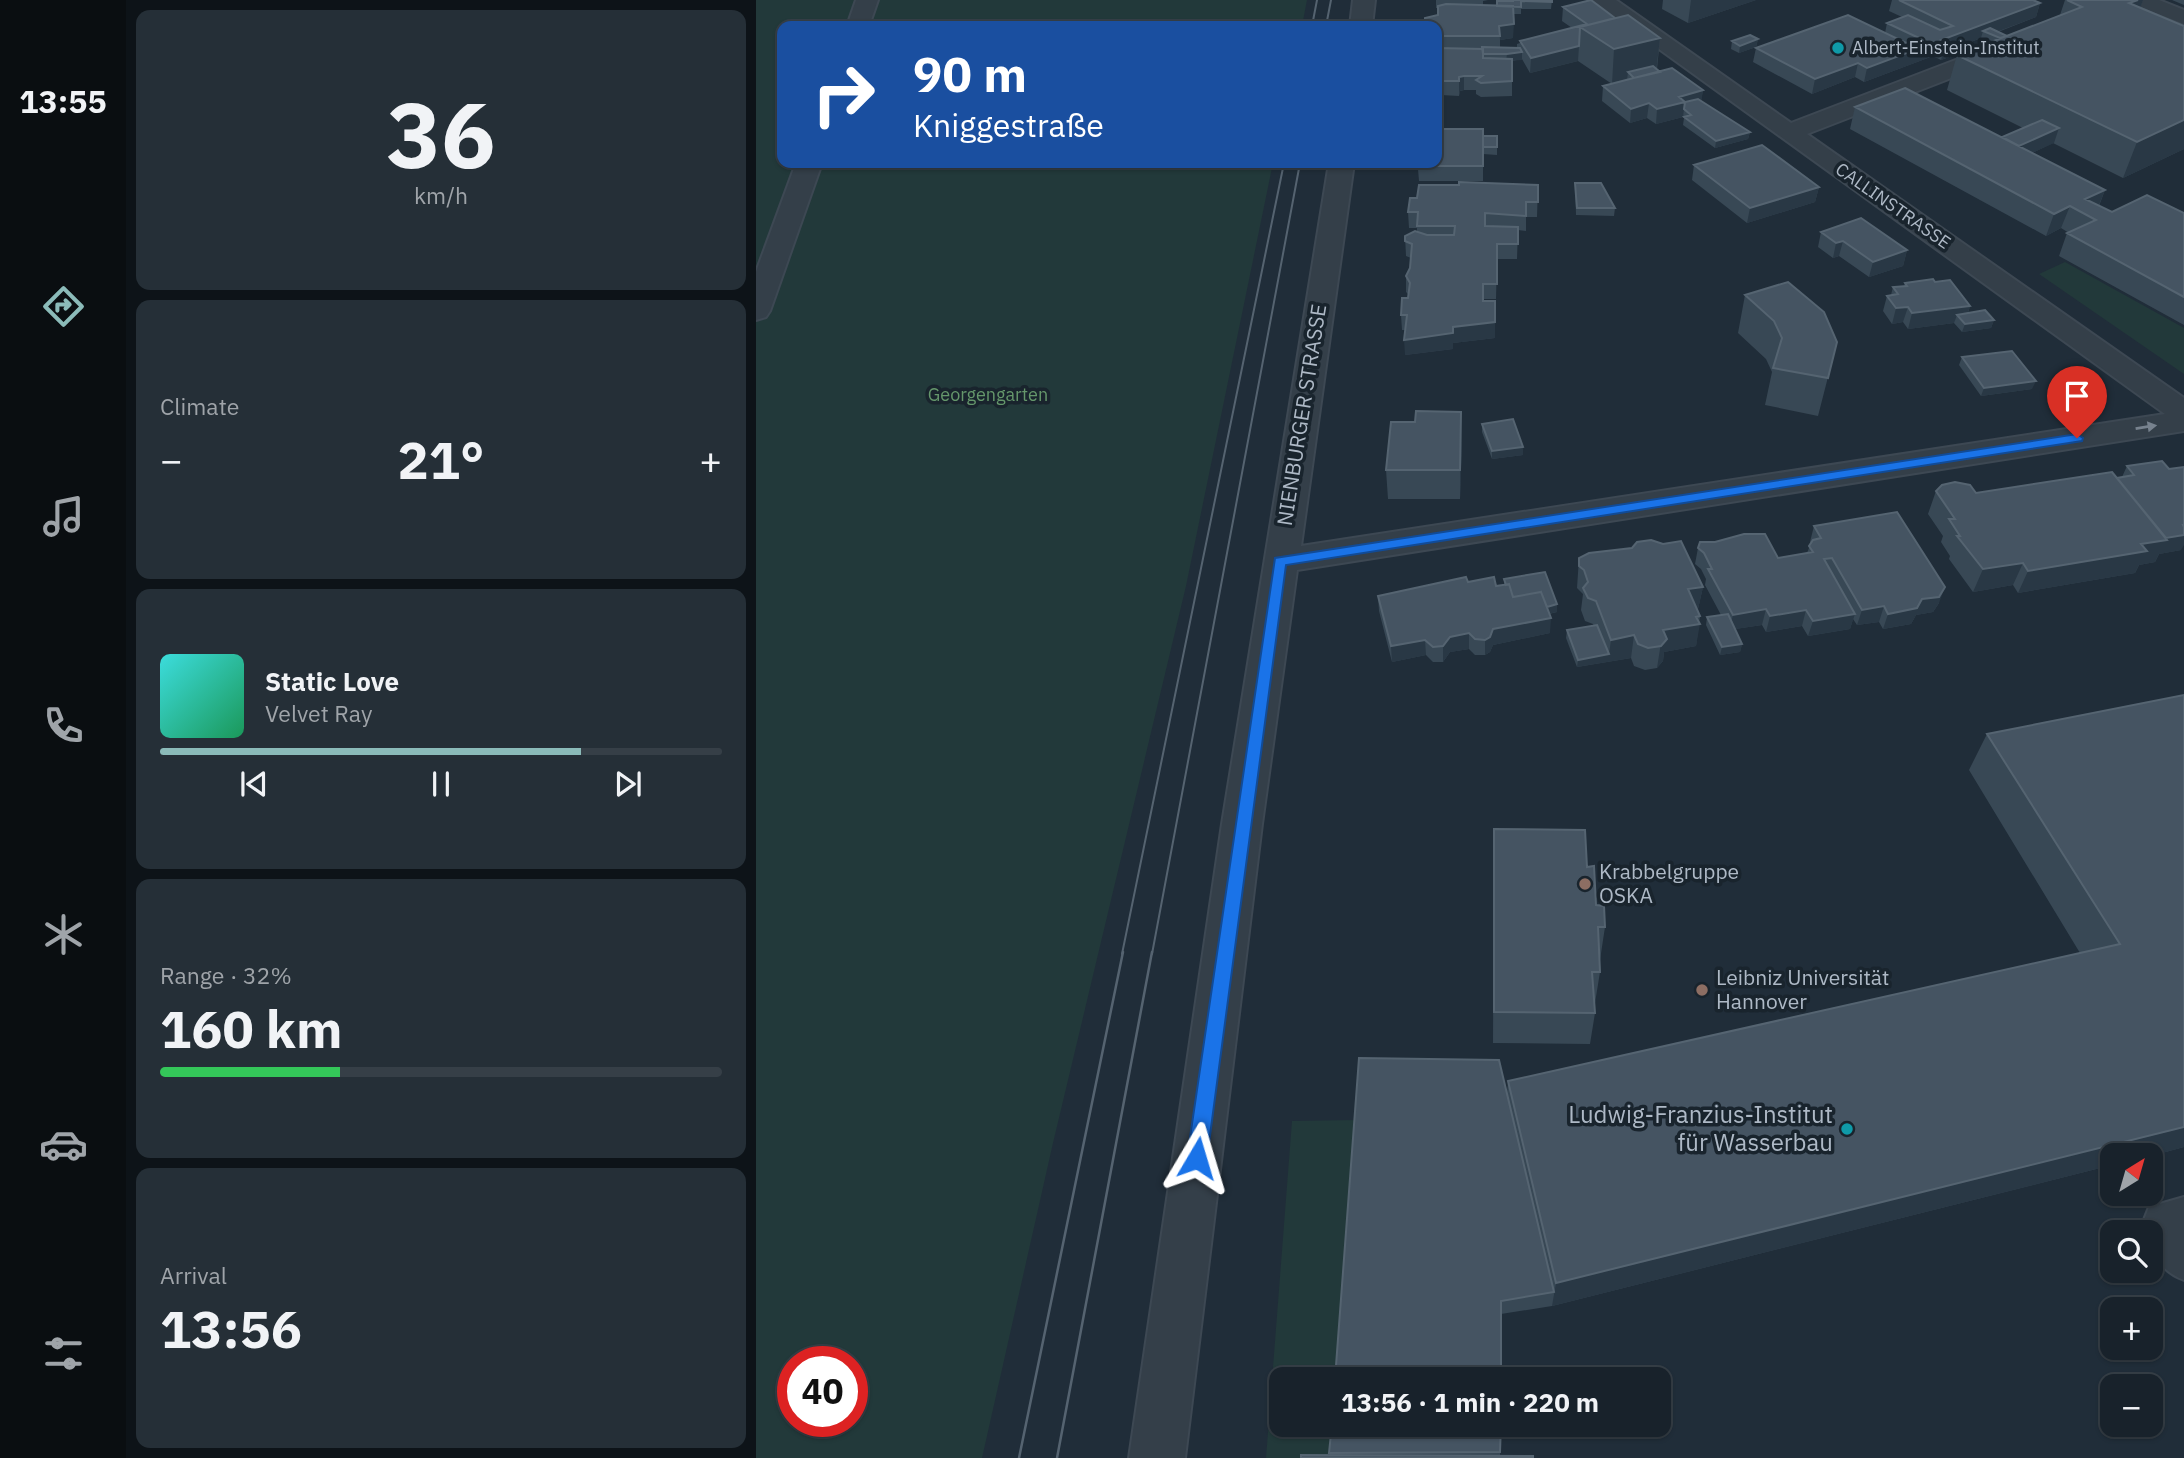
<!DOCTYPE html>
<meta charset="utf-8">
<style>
:root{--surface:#18222b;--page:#252f37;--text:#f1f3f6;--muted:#9fa4a9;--line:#363f47;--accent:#8bbbb9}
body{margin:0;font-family:"IBM Plex Sans",sans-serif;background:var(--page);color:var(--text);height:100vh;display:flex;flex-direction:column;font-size:26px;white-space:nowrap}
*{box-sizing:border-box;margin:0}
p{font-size:23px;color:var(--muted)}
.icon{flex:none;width:38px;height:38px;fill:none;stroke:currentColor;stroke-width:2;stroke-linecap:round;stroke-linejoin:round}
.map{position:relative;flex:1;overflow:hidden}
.details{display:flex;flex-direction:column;gap:10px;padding:10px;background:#0d1318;width:630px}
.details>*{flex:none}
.guide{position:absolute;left:21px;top:21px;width:665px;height:147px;border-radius:14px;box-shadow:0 2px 5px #0004,0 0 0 2px var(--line);background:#1a4fa0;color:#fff;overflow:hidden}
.needle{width:46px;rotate:37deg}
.fabs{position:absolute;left:1344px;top:1143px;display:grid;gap:14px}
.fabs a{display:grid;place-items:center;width:63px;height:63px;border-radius:14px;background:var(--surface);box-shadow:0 2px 5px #0004,0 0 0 2px var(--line);font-size:35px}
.speed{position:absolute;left:21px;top:1346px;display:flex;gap:14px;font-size:35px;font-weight:700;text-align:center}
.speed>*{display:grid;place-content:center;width:91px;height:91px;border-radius:50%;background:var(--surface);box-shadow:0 2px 5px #0004,0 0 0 2px var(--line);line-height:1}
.speed .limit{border:10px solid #d22;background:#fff;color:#111}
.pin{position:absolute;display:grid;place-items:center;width:60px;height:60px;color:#fff;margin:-72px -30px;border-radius:50% 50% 50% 0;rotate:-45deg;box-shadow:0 0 7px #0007}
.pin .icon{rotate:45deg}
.me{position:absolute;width:77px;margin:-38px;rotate:7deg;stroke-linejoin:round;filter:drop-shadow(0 0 5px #0008)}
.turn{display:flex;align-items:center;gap:24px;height:147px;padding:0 21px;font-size:32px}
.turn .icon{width:91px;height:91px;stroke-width:2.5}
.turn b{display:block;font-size:49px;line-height:60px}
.big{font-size:52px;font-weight:700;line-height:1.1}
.details .tile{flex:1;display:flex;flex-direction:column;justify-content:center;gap:10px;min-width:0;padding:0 24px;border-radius:14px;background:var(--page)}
.details .dial{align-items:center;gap:0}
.dial b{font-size:91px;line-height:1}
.song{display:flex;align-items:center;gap:21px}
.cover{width:84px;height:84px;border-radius:10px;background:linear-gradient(135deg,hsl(180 70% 55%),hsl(150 70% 35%))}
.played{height:7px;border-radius:4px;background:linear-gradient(90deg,var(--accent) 75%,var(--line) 75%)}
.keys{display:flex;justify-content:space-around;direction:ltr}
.heat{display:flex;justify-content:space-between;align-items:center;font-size:38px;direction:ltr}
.charge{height:10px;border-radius:5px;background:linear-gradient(90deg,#34c759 32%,var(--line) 0)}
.trip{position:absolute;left:513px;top:1367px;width:402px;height:70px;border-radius:14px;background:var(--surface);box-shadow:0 2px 5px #0004,0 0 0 2px var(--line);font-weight:700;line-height:70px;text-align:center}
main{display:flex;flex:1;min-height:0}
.menu{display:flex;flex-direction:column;width:126px;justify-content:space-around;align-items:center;background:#0a0e11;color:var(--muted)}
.menu .icon{width:49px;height:49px}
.menu .active{color:var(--accent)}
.menu b{font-size:32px;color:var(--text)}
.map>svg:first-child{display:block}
.green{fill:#22393a;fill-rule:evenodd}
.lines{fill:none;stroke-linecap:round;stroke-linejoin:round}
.minor-casing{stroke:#3d4853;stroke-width:4}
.minor{fill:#343f49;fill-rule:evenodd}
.tram-far1{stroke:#556370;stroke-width:2}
.tram{stroke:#556370;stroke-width:2.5}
.wall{fill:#384855}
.shaded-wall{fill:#293845}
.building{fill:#455462;stroke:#556471;stroke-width:2}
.oneway{fill:#77828e}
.route{fill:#1a73e8;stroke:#114b97;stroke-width:2}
.culture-dot{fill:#0f9aa8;stroke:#19242d;stroke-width:2.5}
.education-dot{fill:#8d6e63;stroke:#19242d;stroke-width:2.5}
.labels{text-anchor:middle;stroke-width:7;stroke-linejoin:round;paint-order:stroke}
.far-poi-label{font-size:18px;fill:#aeb9c6;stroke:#19242d;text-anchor:start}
.far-street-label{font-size:18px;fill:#aeb9c6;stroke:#19242d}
.far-park-label{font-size:18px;fill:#65976b;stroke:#19242d}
.street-label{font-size:21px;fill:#aeb9c6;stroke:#19242d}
.poi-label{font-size:21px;fill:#aeb9c6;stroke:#19242d;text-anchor:start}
.near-poi-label{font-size:24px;fill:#aeb9c6;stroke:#19242d;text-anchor:end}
</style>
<main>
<nav class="menu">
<b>13:55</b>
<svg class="icon active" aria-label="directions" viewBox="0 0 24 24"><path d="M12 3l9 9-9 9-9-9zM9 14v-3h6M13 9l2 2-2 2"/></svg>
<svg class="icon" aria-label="music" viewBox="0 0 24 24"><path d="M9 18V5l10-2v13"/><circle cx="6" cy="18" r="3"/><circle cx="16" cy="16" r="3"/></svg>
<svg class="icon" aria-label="phone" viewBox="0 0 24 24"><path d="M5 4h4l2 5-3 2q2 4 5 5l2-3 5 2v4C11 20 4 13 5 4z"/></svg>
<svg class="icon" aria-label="climate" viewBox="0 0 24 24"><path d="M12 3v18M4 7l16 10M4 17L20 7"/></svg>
<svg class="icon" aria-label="car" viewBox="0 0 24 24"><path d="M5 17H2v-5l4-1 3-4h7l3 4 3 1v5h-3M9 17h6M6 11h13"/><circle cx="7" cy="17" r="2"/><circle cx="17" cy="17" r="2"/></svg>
<svg class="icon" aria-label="filters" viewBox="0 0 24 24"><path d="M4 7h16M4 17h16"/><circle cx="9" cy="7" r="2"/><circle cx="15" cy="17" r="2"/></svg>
</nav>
<section class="details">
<div class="tile dial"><b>36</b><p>km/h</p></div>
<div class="tile"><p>Climate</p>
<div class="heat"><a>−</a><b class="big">21°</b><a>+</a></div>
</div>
<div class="tile">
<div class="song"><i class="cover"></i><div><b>Static Love</b><p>Velvet Ray</p></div></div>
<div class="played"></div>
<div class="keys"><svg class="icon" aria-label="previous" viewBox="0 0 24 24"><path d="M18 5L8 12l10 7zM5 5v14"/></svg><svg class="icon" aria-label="pause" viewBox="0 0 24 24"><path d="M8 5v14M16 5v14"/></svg><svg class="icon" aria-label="next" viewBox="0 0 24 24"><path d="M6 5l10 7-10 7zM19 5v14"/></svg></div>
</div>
<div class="tile"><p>Range · 32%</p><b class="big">160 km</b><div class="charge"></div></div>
<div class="tile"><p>Arrival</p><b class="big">13:56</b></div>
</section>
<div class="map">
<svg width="1428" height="1458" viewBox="0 0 1428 1458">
<rect width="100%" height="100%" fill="#202d39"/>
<path class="green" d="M0,0h551l-5,26h-520v137h491l-87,423 -133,557 -71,315h-226zM37,1362h59v59h-59z
M1309,262l119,66v46l-145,-100z
M602,1120l-18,259h-59v45l55,1 -2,33h-68l26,-337z"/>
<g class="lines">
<g class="minor-casing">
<path id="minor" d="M100,0h22l-9,26h-22z
M597,0h22l-3,26h-22z
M835,0h25l175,123 201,-77h16l3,5 -3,5 -201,78 377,264v33l-887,139 -35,254 -77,634h-56l93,-634 107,-661h25l-53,383 864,-132z
M1373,0h30l25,10v14l-51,-20z
M40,163h26l-52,148 -4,6 -10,3v-48z
M1428,1197v83c-21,-8 -33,-24 -33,-48h-6l-3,-7 7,-18z"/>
</g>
<use href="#minor" class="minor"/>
<path class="tram-far1" d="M556,26l5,-26
M570,26l5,-26
M366,954l162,-791
M396,954l148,-791"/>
<path class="tram" d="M263,1458l104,-506
M301,1458l95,-506"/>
</g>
<path class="wall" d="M680,0h52l-5,1v4l14,1v-5l55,-1 -1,9h-30v5h-8v24l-13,2v7l17,1v-4l3,-1v-2l52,-13 -10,-7 1,-14 52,11 45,20 -3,31 46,21 -2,11 49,31 -2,7 -33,9 -32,-23 1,-7 -1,-1 -27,7 -9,-6 -17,5 -28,-22 1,-15 9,-2 -34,-23 -48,12 -8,-14 -10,2v35l-31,1 -5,-3v-4h-12l-4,1 -1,5 -18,-1 -2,-5h-2v-64h-12v-8l13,-3v-7h-2z
M907,0h93l-68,23 -26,-14z
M1136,0h141l7,3 -4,14 -38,15 9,4 53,-21 5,-15h78l-3,8 44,18v123l-61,29 -70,-35 -21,10 73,37 -6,16 13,6 72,1v112l-125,-69 8,-23h2l-8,-5 -15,8 -196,-107 5,-22 147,30 21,-9 -76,-38 10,-35 33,-13 -9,-4 -28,11 -1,7 -11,4 -8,-4 -69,26 -9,-5 -43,17 -59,-32 3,-14 129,-15 2,-10 15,-6 -13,-6z
M1416,0h12v5z
M1002,39l-2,8 -17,6 -8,-4 1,-8z
M727,129v52h-64l-1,-12h-4v-6h23z
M727,136h14v19l-14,-1z
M938,165l125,22 -4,15 -68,21 -55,-43z
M819,183l40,25 -1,8 -38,-1z
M782,185l-1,32h-11v14l-8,-1 -1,29h-20l-1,40h-13l12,39 -42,5v6l-48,6v-25h-3l-1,-15 7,-17 1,-3 -3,-3v-16l4,-8 1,-10 -5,-2 -1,-20 12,-4v-4h-8l-1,-16 9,-14z
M1065,232l86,18 -4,16 -34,11 -30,-21 -6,2 -15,-11z
M1179,282l35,24 -2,7 26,7 -3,8 -29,4 -8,-9 -46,6 -5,-7 -11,2 -9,-13 4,-15 4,-1 2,-8 11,-1 1,-3z
M989,295l92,47 -19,74 -53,-11 7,-33 -6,-13 -28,-26z
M1206,357l70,32 -51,7 -22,-31z
M659,422l47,19 -2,58h-72l-2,-29z
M726,424l41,23v8l-31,4 -10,-27z
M1406,461l19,89 -22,4 -4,8 -16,3 -4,8 -117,20 -5,-8 -40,7 -24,-33 1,-3 -9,-14 2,-6 -15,-22 8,-23 40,2 141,-15 5,-1 5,-11z
M1058,526l125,77 -6,9 -17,3 -5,9 -28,5 -4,-7 -22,3 -4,-6 -3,10 -42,7 -6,-10 -36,6 -4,-7 -27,4 7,15 -2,8 -20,3 -14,-30 1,-8 14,-2 -16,-30 1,-6 -5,-10 -6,-5 3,-16 80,10 29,-5 4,-10 -1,-1z
M823,558l124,29 -5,22 -1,1 3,6 -4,30 -32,6 -1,9 -6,7 -12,2 -11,-4 -3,-8 -54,9 -11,-29 1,-8 27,-4 -1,-2 -8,-3 -4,-11 2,-16 -6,-6z
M748,579l53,33 -8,2 1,19 -57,12 -3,7 -5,3h-10l-6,-6 -19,3 -7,10h-10l-7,-7 -34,7 -13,-51 -1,-15 90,-14 28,4 8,-1z
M1428,695v452l-33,9 -39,-1v10l-560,141 -51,8 -166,65 172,-285 1,-13 572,-128 -111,-183 18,-36z
M738,829l93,38 9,38 9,22 -5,33v12l-5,31h-1l1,10 -5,31 -97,-1z
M745,1424l-1,32 -170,-1 -1,-2z"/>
<path class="shaded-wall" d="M935,0h65l-68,23z
M1382,0h5l-12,32 -2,-29z
M1284,3l-4,14 -45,17 -8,-3 -2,7 -39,15 -7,-4 -2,7 -69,26 3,-14z
M758,24l-1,14 -13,2 -1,-14z
M904,38l-4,34h-28l-1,8 -15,4 2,-35z
M1002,39l-2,8 -17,6 1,-7z
M823,46l-1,15 -48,12 1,-15z
M1198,49l-2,7 -11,4 2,-7z
M766,52v8l-16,1 1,-7z
M1102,63l-3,14 -43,17 3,-15z
M708,76v14l-4,1 -1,5v-19z
M947,90l-2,15 -17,4 -1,8 -27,7 1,-15 22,-12z
M893,103l-2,15 -17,5 1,-14z
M1428,120v29l-61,29 14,-36z
M1303,128l-5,15 -49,22 5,-15z
M994,132l-2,7 -33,9 1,-7z
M1063,187l-4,15 -68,21 3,-15z
M1349,190l-9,22 -11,-13z
M1314,206l-9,22 -15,8 8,-22z
M1087,241l-4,15 -6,2 3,-15z
M1151,250l-4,16 -34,11 4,-15z
M1214,306l-5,15 -8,-6 -3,8 -46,6 4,-16z
M1152,307l-5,15 -11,2 4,-16z
M1238,320l-3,8 -29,4 3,-8z
M739,322v16l-42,5v-16z
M697,333v16l-48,6 -1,-15z
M1280,381l-4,8 -51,7 3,-8z
M705,412l1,29 -2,58v-29z
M767,447v8l-31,4v-8z
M1427,525h1v20l-3,5 -22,4 -4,8 -16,3 -4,8 -117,20 10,-22 130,-31z
M1267,563l-10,22 -40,7 10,-23z
M947,587l-5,22 -14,3 4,-23z
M1189,587l-6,16 -6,9 -17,3 -5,9 -28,5 5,-15z
M801,604v8l-14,3v-8z
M1128,606l-5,16 -22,3 5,-15z
M1010,609l-4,16 -33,5 4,-15z
M1050,610l-4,16 -36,6 4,-16z
M1099,614l-5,15 -42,7 5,-15z
M795,618l-1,15 -57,12 -3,7 -5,3v-15l8,-11z
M944,624l-4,22 -32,6 -1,9 -6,7 6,-38z
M713,633v16l-19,3 -7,10v-16l7,-9z
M878,635l-3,23 -54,9 1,-7 31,-6 2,-14z
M669,640l1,15 -34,7 -1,-16z
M986,644l-2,8 -20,3 2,-8z
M1428,1127v20l-33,9 -39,-1v10l-560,141 4,-23z"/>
<path class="building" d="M757,0h39v2l-31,-1v6l-24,-1v-5h16z
M835,0l24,18 -35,9 -1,19 -48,12 -11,-17 67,-17 -24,-17z
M1143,0h134l7,3 -173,65 -9,-5 -43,16 -59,-31 92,-33 58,28 13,-5 -32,-15 21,-8 32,15 13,-4z
M1311,0h71l-9,3 55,23v94l-47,22 -180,-87 125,-48z
M690,4l67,2 1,18 -15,2 1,10h-63v-11l-12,-3v-4l13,-3v-9z
M872,15l32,23 -46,11 -34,-22z
M1234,28l17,8 -7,2 -17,-7z
M994,35l8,4 -18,7 -8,-5z
M1189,45l9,4 -11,4 -8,-4z
M726,47l38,1 2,4 -15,2h-24z
M681,48l46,1v9l29,1v22l-31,2 -5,-3 6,-4h-18l-5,1v4h-18l-3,-6h-1z
M897,66l7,6 -26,6 -6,-6z
M916,68l31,22 -24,7 6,5 -28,7 -8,-6 -18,6 -28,-23z
M1149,88l200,102 -20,9 27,13 35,-17 37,18v84l-117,-64 29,-13 -26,-14 -16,8 -199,-107z
M942,99l52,33 -34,9 -32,-24 7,-2 -7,-6 1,-7z
M1286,120l17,8 -40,18 -17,-9z
M681,129h46v37h-65v-3h19z
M727,136h14v11h-14z
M1006,145l57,42 -69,21 -56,-43z
M703,182l79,3v17h-12v14l-41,-3v13l33,1v17h-21v40h-14v17h12v21l-42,5v6l-49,7 3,-25h-6l1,-17h6l2,-15 -4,-7 4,-8 2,-24 -7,-3v-5l10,-5 12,4h27l1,-9h-38l1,-14h-10l2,-14h7l2,-13h40z
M819,183h26l14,25h-38z
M1105,218l46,32 -34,12 -30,-21 -7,2 -15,-11z
M1177,279l2,3 15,-2 20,26 -58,7 -4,-6 -12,1 -9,-12 11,-2 -5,-7 14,-1 -2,-3z
M1032,282l36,30 13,30 -9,36 -55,-10 9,-30 -8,-17 -29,-26z
M1229,310l9,10 -29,4 -8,-9z
M1256,351l24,30 -52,7 -22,-31z
M660,411l45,1 -1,58h-74l5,-48h24z
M757,419l10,28 -31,4 -10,-27z
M1406,461l7,8 15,-2v58h-1l1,2v8l-18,3 -49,-60 17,-3 -7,-9z
M1356,472l55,68 -26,4 6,7 -119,20 -5,-8 -40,6 -26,-33h3l-11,-17h6l-19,-28 6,-6 13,-3 15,3 6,8z
M1141,512l48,75 -6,10 -17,2 -5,9 -29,6 -4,-8 -22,4 -30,-52 -8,1 31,55 -42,7 -7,-11 -36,6 -4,-7 -33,6 -25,-46h4l-8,-16 -6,-5 2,-6h15l29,-8h21l13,24 35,-6 -4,-6 4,-6 8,-2 -7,-12z
M895,540l12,4 18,-3 22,46 -15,2 12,27 -4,1 4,7 -37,6 4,9 -6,7 -13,2 -10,-4 -4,-9 -23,5 -15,-39 -8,-3 -5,-10 5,-6 -4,-12 -5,-4v-8l10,-5 43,-5 5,-6z
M789,572l12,32 -10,3 -6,-15 -28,5 -4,-13 -3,1 -2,-6z
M710,577l2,5 26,-5 2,9 13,-2 4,13 28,-5 10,26 -58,11 -3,8 -5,3 -10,-1 -6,-6 -19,4 -7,9 -10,1 -8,-7 -34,6 -13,-50z
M972,614l14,30 -20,3 -15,-30z
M841,625l12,29 -31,6 -11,-30z
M1428,695v432l-628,156 -48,-202 612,-137 -133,-210z
M738,829l91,1 2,37 7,-1 2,39 8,1 1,21h-7l2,45h-8l3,41 -101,-1z
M603,1058l140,2 55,232 -53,9v78h-166z
M576,1424h169l-1,28 -171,1z
M545,1455l232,1v2h-232z"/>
<defs><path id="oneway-solid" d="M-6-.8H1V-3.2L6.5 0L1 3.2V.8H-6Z" transform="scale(1.75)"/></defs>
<use class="oneway" href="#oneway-solid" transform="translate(1390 427) rotate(-9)"/>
<path class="route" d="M1321,434l6,4 -1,3 -796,124 -79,593 -3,7 -7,3 -7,-3 -3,-7 88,-600z"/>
<g class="culture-dot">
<circle cx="1082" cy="48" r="7"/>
<circle cx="1091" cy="1129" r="7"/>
</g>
<g class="education-dot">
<circle cx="829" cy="884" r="7"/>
<circle cx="946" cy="990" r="7"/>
</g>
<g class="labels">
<g class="far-poi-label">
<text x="1096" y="54">Albert-Einstein-Institut</text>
</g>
<g class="far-street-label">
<text transform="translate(1137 206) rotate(35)" y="6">CALLINSTRASSE</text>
</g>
<g class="far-park-label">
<text x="232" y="401">Georgengarten</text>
</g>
<g class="street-label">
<text transform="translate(546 415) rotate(-81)" y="7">NIENBURGER STRASSE</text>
</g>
<g class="poi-label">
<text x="843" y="879">Krabbelgruppe<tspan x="843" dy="24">OSKA</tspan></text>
<text x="960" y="985">Leibniz Universität<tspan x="960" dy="24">Hannover</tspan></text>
</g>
<g class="near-poi-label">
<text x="1077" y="1123">Ludwig-Franzius-Institut<tspan x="1077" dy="28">für Wasserbau</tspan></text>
</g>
</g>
</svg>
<div class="fabs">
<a><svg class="needle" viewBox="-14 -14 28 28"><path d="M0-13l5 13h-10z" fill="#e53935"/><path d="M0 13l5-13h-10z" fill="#9fa4a9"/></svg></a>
<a><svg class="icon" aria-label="search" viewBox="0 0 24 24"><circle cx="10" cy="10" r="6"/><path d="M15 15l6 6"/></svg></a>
<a>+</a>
<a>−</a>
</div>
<div class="speed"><div class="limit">40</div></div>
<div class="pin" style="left:1321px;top:438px;background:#d93025"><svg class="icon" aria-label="arrive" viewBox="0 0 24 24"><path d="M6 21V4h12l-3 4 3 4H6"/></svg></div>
<svg class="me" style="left:441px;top:1158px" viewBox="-20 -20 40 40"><path d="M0-17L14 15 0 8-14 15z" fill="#1a73e8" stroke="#fff" stroke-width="4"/></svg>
<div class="trip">13:56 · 1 min · 220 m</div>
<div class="guide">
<div class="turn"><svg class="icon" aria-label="right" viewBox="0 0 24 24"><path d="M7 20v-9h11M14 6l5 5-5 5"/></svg><div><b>90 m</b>Kniggestraße</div></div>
</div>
</div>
</main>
